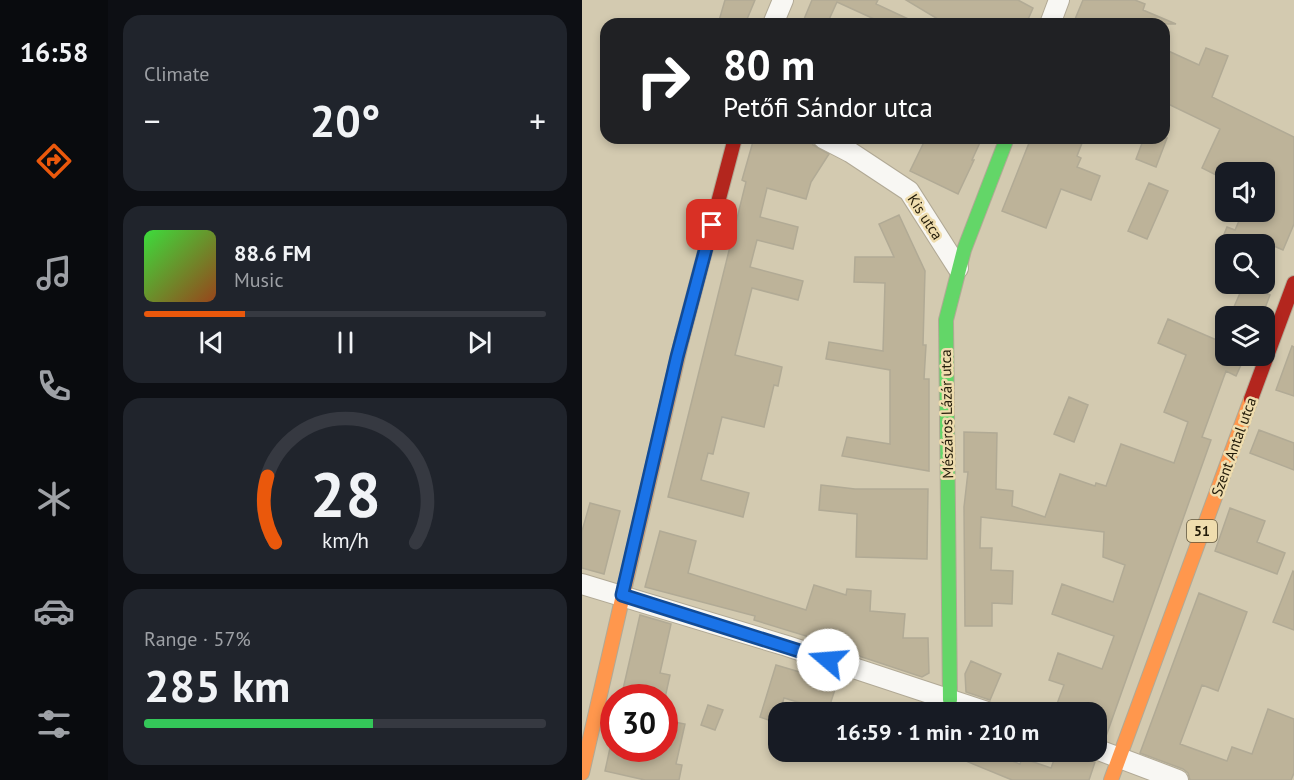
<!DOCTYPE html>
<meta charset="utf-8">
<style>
:root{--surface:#171b24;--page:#20242c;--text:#f1f3f6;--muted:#9ea1a6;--line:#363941;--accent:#ea580c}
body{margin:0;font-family:"PT Sans",sans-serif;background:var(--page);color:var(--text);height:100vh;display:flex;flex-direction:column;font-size:22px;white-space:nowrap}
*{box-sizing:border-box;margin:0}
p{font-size:20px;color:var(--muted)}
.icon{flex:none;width:33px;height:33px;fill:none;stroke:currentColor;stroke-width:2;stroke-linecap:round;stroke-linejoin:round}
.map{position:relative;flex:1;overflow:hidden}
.sheet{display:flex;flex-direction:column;gap:15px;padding:15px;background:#0d0f14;width:474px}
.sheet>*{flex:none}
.hud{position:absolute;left:18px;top:18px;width:570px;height:126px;border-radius:18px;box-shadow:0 3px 9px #0003;background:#202124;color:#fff;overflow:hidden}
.tools{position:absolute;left:633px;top:162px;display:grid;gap:12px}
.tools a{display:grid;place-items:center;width:60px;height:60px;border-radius:12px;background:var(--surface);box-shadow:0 3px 9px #0003;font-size:30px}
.speed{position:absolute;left:18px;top:684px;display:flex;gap:12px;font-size:30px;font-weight:700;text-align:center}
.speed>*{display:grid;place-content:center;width:78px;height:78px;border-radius:50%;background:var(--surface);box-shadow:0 3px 9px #0003;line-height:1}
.speed .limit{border:9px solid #d22;background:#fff;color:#111}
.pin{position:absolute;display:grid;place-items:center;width:51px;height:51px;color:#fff;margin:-26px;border-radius:12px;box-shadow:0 3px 9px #0006}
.me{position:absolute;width:66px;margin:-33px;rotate:288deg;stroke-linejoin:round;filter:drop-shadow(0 0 4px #0008)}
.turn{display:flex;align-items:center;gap:21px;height:126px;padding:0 24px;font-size:27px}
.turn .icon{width:78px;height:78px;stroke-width:2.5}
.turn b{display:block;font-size:42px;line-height:51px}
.big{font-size:45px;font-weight:800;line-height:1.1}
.sheet .tile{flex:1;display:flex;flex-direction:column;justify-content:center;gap:9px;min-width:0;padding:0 21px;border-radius:18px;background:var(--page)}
.sheet .dial{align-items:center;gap:0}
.dial svg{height:156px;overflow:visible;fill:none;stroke:var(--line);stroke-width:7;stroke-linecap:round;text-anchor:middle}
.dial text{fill:var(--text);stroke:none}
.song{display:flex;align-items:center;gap:18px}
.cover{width:72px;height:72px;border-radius:9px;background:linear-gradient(135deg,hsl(120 70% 55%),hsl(20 70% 35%))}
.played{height:6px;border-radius:3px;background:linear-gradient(90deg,var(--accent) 25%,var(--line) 25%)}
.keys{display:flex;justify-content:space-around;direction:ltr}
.heat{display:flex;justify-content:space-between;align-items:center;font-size:33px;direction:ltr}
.charge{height:9px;border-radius:4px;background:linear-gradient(90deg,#34c759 57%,var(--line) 0)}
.trip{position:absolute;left:186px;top:702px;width:339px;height:60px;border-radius:18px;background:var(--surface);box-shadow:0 3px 9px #0003;font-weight:800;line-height:60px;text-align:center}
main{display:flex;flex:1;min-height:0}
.menu{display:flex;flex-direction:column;width:108px;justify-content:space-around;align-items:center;background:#090b0e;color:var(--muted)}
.menu .icon{width:42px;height:42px}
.menu .current{color:var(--accent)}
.menu b{font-size:27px;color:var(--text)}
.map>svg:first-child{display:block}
.building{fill:#bdb399;stroke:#b1aa95;stroke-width:1.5}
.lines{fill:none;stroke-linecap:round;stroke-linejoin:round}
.street-casing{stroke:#b1a995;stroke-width:22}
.fast-casing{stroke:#b1a995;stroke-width:16}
.slow-casing{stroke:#b1a995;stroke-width:16}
.jam-casing{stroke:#b1a995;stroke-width:16}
.street{stroke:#f8f7f3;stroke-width:20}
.fast{stroke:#63d668;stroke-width:14}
.slow{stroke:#ff974d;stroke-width:14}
.jam{stroke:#b3261e;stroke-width:14}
.route-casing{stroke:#114b97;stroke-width:15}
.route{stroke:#1a73e8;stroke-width:10}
.labels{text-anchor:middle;stroke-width:5;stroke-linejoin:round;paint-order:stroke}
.shield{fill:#efddae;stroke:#60553a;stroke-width:1.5}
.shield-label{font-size:14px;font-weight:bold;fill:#221b09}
.street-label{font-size:15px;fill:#221b09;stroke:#efddae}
</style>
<main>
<nav class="menu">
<b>16:58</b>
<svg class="icon current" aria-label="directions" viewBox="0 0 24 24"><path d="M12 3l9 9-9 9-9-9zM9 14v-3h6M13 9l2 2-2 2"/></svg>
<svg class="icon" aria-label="music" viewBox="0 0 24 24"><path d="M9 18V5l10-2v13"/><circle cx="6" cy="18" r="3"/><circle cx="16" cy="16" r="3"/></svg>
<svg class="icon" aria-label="phone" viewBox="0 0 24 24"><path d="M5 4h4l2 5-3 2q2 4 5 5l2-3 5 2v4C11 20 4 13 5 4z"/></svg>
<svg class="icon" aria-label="climate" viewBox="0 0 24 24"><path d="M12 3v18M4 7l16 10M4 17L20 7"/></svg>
<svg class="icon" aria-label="car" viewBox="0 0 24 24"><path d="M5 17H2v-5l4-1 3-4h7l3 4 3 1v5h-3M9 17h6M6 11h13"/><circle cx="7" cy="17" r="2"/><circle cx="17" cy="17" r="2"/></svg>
<svg class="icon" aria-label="filters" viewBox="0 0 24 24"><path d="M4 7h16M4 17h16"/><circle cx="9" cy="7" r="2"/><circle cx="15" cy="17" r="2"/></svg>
</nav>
<section class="sheet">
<div class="tile"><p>Climate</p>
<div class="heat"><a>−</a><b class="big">20°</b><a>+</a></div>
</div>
<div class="tile">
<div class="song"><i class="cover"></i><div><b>88.6 FM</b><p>Music</p></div></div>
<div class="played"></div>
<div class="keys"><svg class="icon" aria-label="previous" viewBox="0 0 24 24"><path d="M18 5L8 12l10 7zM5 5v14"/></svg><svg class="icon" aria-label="pause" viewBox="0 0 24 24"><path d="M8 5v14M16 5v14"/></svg><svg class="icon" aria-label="next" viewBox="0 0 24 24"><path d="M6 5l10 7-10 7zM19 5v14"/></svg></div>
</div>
<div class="tile dial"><svg viewBox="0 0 100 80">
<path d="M14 69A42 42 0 1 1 86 69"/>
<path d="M14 69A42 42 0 0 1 10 35" stroke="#ea580c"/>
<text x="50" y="56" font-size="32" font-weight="700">28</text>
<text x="50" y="72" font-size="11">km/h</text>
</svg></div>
<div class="tile"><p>Range · 57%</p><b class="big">285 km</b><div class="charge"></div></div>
</section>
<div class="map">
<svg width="712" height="780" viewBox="0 0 712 780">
<rect width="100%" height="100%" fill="#d3cab0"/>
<path class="building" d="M143,0h30l-10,24h-27z
M230,0h66l-2,4 43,20h-34l-48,-22 -10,22h-25z
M324,0h112l15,8 -7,16h-80z
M501,0h52l10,4 -2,6 33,14h-103z
M624,48l22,8 -16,41 82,40v87l-11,26 -14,-6h-49l7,-17 8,3 8,-18 21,8v-48h-38v8l-24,-12 18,-39 -56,-27v-53l35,16z
M172,138h57l2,7 16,9 -18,28 -5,17 -39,-11 -7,29 38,10 -5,22 -36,-9 -7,27 53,14 -5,19 -46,-12 -17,67 47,12 -4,19 -4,-1 -10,42 -42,-10 -9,37 -5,-1 -7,27 48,13 -6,24 -75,-20 78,-315 -4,-2z
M344,138h56l-10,22h2l-16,34 -48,-23z
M449,138h53l-7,18 4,2 -4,9 23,9 -9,24 -30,-11 -15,39 -44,-17z
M562,138h23l-11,29 -20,-8z
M567,183l19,8 -21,48 -19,-8z
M317,215l26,56 -2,74h3l-2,34h5v92l-87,-15 5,-19 43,7v-74l-64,-11 3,-17 54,9 2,-68 -31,-1 1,-25h39l-15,-33z
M662,284l26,11 -8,21h-32z
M586,319l58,25v12h19l-9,20 -10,-5 -24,66 9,3 -106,299 -9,-2v-25h-42l10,-27 -15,-5 9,-27 44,16 12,-33 -62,-22 10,-30 51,18 12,-37 -22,-8 1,-25 -123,-15 -1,31h12l-1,22 22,1 -1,33 -20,-1v23h-27l-1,-119 4,-35h-4v-40l33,1 -1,56 17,2 -1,15 33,11 15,-43 35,12 1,-3 10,3 15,-42 53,19 14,-41 -24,-10 22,-57 -28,-12z
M710,346l2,1v49l-18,-6z
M487,397l19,8 -14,37 -20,-8z
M677,430l35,13v27l-44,-17z
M239,485l34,4h73l-1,70 -71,-2 1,-43 -38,-4z
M8,503l30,8 -16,63 -22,-6v-37z
M648,508l35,13 -8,21 28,11 -8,21 -62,-23z
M78,531l36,10 -8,32 118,37 8,-25 32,10 1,-6 24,2 -1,20 35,3 -2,24h25l1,35 -7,4 -81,-27 1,-3 -88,-27 1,-4 -110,-29z
M711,571l1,1v58l-21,-8z
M617,593l48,19 -29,79 -16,-6 -22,59 47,17 5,-14 20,7 16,-45 26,10v54l-3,7h-101l-2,-7 -5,-4 -43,-16z
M58,615l31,9 -11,49 10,2 -5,23h-44z
M389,661l30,13 -11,26 -24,-8 -1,-18z
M194,665l61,18 -9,28 -44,-13 -7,25 -17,-6z
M126,705l15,5 -8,20 -14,-5z
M82,720l21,4 -9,40 6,1 -3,15h-34l-40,-9 5,-23h54z
M362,752h45l31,12 2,-6 29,10 6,-16h9l29,10 -6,18h-77z"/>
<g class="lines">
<g class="street-casing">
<path id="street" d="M191,24l10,-24
M468,24l9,-24
M241,138l27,14 59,39 49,77
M0,584l205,62 200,66
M514,749l82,31"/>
</g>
<g class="fast-casing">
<path id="fast" d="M368,700l-4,-380 18,-70 43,-112"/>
</g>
<g class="slow-casing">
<path id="slow" d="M0,773l100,-434
M529,780l140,-381"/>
</g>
<g class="jam-casing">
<path id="jam" d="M100,339l53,-201
M669,399l43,-116"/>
</g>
<use href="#street" class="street"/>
<use href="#fast" class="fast"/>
<use href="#slow" class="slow"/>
<use href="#jam" class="jam"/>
</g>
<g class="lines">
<g class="route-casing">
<path id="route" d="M130,225l-35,132 -55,238 206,65"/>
</g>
<use href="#route" class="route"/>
</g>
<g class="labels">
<rect class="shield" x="605" y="520" width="30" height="22" rx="4.5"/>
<g class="shield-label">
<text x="620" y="536">51</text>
</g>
<g class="street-label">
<text transform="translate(343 217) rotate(57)" y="5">Kis utca</text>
<text transform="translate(365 414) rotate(-91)" y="5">Mészáros Lázár utca</text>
<text transform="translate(652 447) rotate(-70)" y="5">Szent Antal utca</text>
</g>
</g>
</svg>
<div class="tools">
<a><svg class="icon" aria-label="sound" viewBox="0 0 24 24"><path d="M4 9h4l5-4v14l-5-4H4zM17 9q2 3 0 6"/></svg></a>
<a><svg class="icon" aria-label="search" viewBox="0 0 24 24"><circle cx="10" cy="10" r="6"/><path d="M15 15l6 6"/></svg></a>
<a><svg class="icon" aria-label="layers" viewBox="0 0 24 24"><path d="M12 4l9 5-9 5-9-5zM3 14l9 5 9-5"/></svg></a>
</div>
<div class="speed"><div class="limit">30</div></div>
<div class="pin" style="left:130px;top:225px;background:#d93025"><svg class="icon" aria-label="arrive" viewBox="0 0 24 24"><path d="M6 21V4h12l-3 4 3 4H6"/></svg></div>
<svg class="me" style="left:246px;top:660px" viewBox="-20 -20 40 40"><circle r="19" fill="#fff"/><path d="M0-13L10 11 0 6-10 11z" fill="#1a73e8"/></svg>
<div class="trip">16:59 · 1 min · 210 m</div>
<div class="hud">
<div class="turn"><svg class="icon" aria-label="right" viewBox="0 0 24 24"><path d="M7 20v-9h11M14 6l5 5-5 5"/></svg><div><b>80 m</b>Petőfi Sándor utca</div></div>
</div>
</div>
</main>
